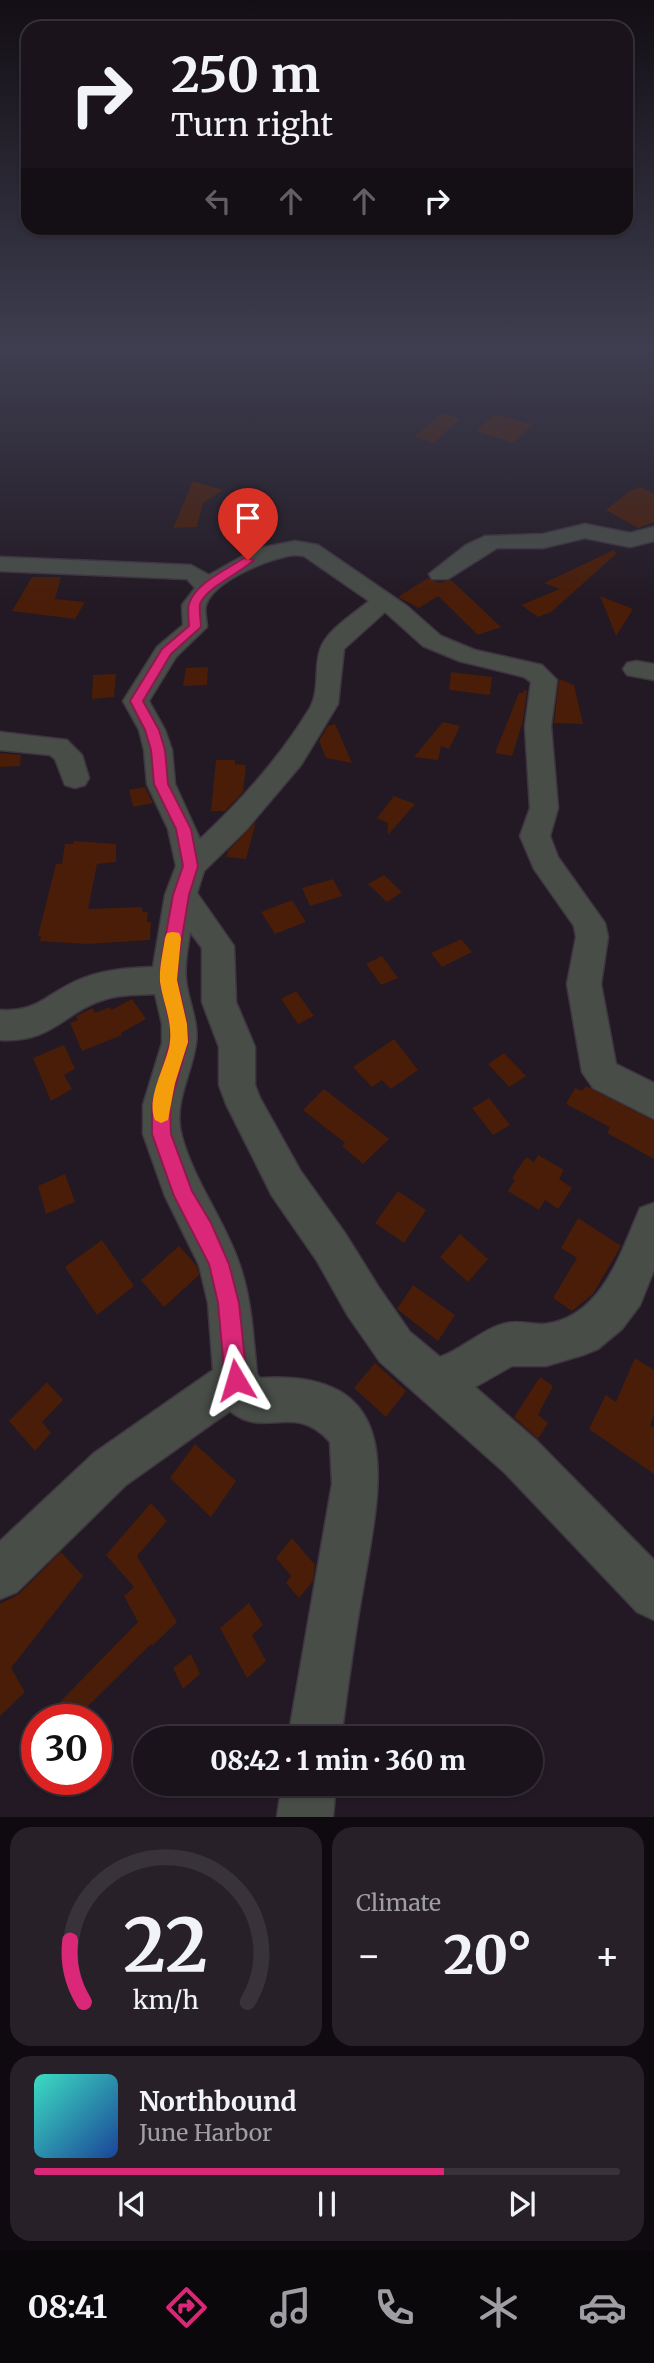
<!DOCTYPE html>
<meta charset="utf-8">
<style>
:root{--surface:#1a131b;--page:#272028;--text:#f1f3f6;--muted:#9f9ea3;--line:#38323a;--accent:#db2777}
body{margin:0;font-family:Merriweather,serif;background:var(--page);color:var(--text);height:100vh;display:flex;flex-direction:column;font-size:26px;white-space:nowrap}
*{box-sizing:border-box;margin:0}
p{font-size:23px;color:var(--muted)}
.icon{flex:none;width:38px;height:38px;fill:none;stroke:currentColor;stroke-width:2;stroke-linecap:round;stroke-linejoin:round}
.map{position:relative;height:1817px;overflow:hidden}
.drawer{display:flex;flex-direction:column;gap:10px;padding:10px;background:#0e0a0f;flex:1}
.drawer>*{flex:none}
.guide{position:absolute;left:21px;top:21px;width:612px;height:214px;border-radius:21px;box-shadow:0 2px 5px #0004,0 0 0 2px var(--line);background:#1a131b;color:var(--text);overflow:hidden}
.speed{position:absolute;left:21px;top:1704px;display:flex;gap:14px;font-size:35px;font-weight:700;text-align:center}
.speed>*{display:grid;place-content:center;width:91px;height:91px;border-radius:50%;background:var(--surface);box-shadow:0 2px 5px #0004,0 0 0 2px var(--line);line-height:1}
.speed .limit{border:10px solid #d22;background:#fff;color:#111}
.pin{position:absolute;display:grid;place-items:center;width:60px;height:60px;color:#fff;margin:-72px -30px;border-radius:50% 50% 50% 0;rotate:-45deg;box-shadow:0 0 7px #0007}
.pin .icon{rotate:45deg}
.me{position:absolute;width:77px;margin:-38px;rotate:353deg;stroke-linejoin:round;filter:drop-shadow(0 0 5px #0008)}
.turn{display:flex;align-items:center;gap:24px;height:147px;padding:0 35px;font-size:32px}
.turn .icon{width:91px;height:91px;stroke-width:2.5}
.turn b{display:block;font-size:49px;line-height:60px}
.lanes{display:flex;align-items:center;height:66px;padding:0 35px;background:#0003;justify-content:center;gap:35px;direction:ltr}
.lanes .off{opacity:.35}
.big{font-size:52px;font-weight:800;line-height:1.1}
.drawer .widget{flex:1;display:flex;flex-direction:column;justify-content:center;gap:10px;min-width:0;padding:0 24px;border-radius:21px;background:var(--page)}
.drawer .dial{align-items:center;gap:0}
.dial svg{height:182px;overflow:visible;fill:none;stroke:var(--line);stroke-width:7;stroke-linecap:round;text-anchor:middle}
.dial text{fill:var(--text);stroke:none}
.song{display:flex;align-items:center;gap:21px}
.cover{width:84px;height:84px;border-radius:10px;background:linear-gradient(135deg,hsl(170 70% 55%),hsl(220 70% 35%))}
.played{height:7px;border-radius:4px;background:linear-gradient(90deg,var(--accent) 70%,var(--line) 70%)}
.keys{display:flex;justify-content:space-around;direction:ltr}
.heat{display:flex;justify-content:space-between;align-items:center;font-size:38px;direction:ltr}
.drawer .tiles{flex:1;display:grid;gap:10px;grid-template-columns:1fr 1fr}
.widget:last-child{grid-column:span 2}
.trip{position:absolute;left:133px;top:1726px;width:410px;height:70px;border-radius:35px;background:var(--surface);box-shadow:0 2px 5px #0004,0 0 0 2px var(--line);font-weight:800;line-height:70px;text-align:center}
.dock{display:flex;height:112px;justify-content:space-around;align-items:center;background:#0a080b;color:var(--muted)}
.dock .icon{width:49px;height:49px}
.dock .selected{color:var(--accent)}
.dock b{font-size:32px;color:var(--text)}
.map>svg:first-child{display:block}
.building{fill:#491d08}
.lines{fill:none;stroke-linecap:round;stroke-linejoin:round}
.minor-casing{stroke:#3e3540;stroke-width:3}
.minor{fill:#484d48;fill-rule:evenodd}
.route{fill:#db2777;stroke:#8e194d;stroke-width:2}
.slow{fill:#f59e0b}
</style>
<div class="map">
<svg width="654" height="1817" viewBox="0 0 654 1817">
<rect width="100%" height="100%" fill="#221924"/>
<path class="building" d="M441,413l19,6 -26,24 -19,-6z
M495,414l38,11 -20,18 -37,-12z
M193,481l30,9 -20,13 -6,24 -24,1z
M640,487l14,7v28l-16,6 -32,-18 24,-19z
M614,550l2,4 -65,58 -13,5 -17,-12 39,-16 -16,-6z
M32,577h29l-6,22 30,3 -10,17 -63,-8z
M428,578l11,5 12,-3 50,47 -23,8 -40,-39 -19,12 -21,-11z
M600,596l33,13 -17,27z
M208,667l-1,18 -24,1 3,-18z
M451,672l41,5 -2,18 -41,-5z
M116,674l-2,23 -22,2 1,-24z
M559,679l15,6 9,39 -29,-1z
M524,690l3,1 -4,30 -11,35 -17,-3 24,-60h4z
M443,722l17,4 -11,23 -8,-3 -3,14 -24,-3z
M335,724l17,39 -26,-5 -7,-17 9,-15z
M0,753l21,2 -1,11 -20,1z
M216,760h19v4l11,1 -3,27 -18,19h-14z
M145,787l8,16 -20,4 -4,-17z
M394,796l21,8 -27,31v-12l-11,-5z
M256,822l-10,37 -20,-2 2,-6z
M74,841l42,3v18l-19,2 -9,45 54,-2v5h6l-1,10h4l-1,18 -63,4 -47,-3 1,-5h-3l18,-72h6l3,-20h8z
M384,875l18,17 -15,10 -19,-18z
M333,879l9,17 -32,10 -8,-18z
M292,900l14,22 -31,12 -14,-22z
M461,939l11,13 -30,15 -11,-14z
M382,956l16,22 -17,7 -15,-21z
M296,991l18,25 -16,8 -17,-25z
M132,999l14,20 -25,14 1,2 -40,16 -12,-28 8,-3 -2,-4 17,-8 2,5 15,-6 1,3z
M394,1039l24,31 -27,19 -9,-9 -10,7 -19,-20z
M64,1045l11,24 -11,6 8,14 -21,12 -18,-43z
M504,1053l22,23 -17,11 -21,-23z
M586,1086l68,35v38l-47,-26 3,-6 -44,-23 9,-16 7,3z
M324,1089l65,50 -26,25 -21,-18 3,-3 -42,-33z
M489,1098l21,27 -17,10 -21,-27z
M538,1155l26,15 -5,9 13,9 -14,21 -13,-9 -6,10 -31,-19 7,-11 -3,-2 14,-21 8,5z
M65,1174l10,28 -29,12 -8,-28z
M398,1191l28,19 -22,33 -29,-20z
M578,1218l43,28 -28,48 -21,17 -19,-13 24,-40 -16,-10z
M460,1234l28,25 -20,23 -28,-25z
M102,1240l32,46 -37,29 -32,-48z
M179,1246l18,20 2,9 -35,32 -23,-27z
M413,1285l42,30 -17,26 -41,-32z
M635,1358l19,12v45l-4,10 4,3v46l-65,-45 17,-34 10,7z
M375,1363l31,28 -20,26 -32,-29z
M540,1377l13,9 -15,29 10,8 -10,16 -24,-22z
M47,1382l16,18 -21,22 9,11 -16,18 -26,-30z
M195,1444l41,37 -25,36 -41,-39z
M151,1503l16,18 -30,35 40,66 -25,24 -1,-2 -68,67 8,9h-25l-9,-15 81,-83 -14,-26 10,-9 -28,-32z
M292,1538l23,27 -2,16 -14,17 -13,-15 5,-7 -15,-18z
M61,1552l22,24 -72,92 14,24 -25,24v-112l19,-10z
M249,1603l14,22 -11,10 14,26 -19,17 -27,-50z
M191,1654l9,20 -17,15 -10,-21z"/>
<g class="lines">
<g class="minor-casing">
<path id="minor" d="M585,524l45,9 24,-6v14l-24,6 -45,-9 -42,10h-46l-49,31h-16l-3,-5 37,-29 19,-9 58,-2z
M295,541l23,4 89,61 34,30 34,14 67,15 15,15 -6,46 7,82 -8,28 8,21 47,66 3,14 -7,47 15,80 38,19v36l-61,-31 -11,-16 -15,-88 9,-47 -2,-11 -40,-57 -14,-33 10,-28 -5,-82 6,-44 -7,-5 -65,-16 -36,-15 -38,-34 -41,37 -6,55 -37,61 -55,65 -42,41 -7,22 37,53 2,56 19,45v38l5,13 40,72 45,63 33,53 32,46 30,25c23,-8 43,-29 67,-34 12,-3 26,2 38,1 57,-7 76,-72 95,-116l14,-5v67l-14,35 -18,24 -24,20 -15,6 -37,11h-34l-37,21 62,54 117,119v60l-17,-8 -132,-139 -125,-111 -32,-46 -31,-55 -45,-65 -46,-92 -7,-19v-38l-17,-45v-54l-12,-16c-2,16 -6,32 -4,48 2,21 13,41 10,63 -4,32 -24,61 -14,94 13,46 42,82 57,126 13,36 14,74 18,111l3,4c151,-9 120,109 103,211 -9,49 -15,99 -22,149h-53l44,-254 -2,-42c-36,-41 -65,-2 -100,-31l-104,74 -109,107 -17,7v-58l94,-88 119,-83 -5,-67 -9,-38 -34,-69 -22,-62v-29l19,-62v-19l-7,-30c-16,1 -33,0 -49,5 -42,12 -52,44 -106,41v-30c37,2 44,-14 74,-28 25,-12 51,-14 79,-15l12,-72 11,-29 -8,-37 -21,-45 -3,-34 -5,-20 -16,-29 34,-54 26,-22 -1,-20 13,-17 -8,-9 -187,-8v-14l191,8 18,10 46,-26zM295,555l9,1 65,45c-15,13 -43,29 -49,49 -6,18 0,40 -10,58 -30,49 -68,92 -110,131l-25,-55 -3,-34 -7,-20 -16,-29 27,-44 31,-30c0,-6 -3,-16 -1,-22 8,-25 66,-48 89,-50z
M636,661l18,3v16l-27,-5 -4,-6 4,-6z
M0,732l67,8 15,15 7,23 -4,7 -10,3 -10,-3 -10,-26 -5,-4 -50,-5z
M282,1783h54l-3,34h-56z"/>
</g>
<use href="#minor" class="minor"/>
</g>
<linearGradient id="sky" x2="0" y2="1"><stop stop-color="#130e14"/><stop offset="0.58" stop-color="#3e3e50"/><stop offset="1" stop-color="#3e3e50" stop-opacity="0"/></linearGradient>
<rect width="654" height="601" fill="url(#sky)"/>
<path class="route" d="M244,558l10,2c-13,13 -48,27 -54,44 -1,6 1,17 1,23l-30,27 -28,47 16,29 6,20 3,34 23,45 7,37 -9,29 -10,61 -2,24 10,44 1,18 -18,63 1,29 21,57 19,32 18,41 10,39 8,77 -3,8 -8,3 -8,-3 -3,-8 -7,-77 -9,-39 -35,-68 -22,-62v-29l18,-63v-18l-10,-44 2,-24 11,-61 10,-29 -7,-37 -22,-45 -3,-34 -6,-20 -15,-29 32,-52 27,-23c0,-6 -2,-16 0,-22 6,-21 39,-35 55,-46z"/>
<path class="slow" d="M173,932l6,1 2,5 -4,42 10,44 1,18 -13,41 -7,37 -7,3 -6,-3c-10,-22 13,-57 15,-79 2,-21 -7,-39 -10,-59 -1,-14 3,-30 5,-44l2,-5z"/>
</svg>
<div class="speed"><div class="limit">30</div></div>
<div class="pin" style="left:248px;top:560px;background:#d93025"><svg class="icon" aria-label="arrive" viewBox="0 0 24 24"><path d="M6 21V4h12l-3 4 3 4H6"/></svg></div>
<svg class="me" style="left:236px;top:1380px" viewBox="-20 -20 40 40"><path d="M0-17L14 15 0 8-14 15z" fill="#db2777" stroke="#fff" stroke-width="4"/></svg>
<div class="trip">08:42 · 1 min · 360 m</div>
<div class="guide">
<div class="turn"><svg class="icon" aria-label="right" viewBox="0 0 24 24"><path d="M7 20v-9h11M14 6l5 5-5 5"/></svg><div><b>250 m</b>Turn right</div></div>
<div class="lanes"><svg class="icon off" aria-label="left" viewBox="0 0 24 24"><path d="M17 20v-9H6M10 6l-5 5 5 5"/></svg><svg class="icon off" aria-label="ahead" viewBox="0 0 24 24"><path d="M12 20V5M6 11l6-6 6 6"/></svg><svg class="icon off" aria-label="ahead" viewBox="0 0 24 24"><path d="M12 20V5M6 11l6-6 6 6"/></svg><svg class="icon" aria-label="right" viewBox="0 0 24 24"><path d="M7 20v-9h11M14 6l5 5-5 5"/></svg></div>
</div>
</div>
<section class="drawer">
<div class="tiles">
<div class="widget dial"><svg viewBox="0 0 100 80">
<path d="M14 69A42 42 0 1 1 86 69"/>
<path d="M14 69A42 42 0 0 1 8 42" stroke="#db2777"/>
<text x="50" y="56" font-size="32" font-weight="700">22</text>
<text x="50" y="72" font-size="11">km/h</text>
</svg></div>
<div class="widget"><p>Climate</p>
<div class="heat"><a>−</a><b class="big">20°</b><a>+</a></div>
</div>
<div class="widget">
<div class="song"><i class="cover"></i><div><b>Northbound</b><p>June Harbor</p></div></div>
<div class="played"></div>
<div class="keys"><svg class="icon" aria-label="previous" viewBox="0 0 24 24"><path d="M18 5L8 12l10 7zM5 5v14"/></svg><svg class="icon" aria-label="pause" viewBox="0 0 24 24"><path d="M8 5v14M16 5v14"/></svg><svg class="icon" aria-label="next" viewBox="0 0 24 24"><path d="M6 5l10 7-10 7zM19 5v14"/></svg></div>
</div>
</div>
</section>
<nav class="dock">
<b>08:41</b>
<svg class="icon selected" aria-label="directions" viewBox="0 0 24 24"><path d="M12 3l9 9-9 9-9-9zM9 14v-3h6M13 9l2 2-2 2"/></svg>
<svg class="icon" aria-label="music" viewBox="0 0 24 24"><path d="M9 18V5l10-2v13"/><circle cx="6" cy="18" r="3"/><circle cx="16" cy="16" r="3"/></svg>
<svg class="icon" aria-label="phone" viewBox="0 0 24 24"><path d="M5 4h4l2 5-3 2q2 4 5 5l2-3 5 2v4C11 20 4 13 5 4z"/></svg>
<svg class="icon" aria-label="climate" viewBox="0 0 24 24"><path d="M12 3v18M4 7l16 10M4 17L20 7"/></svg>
<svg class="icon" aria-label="car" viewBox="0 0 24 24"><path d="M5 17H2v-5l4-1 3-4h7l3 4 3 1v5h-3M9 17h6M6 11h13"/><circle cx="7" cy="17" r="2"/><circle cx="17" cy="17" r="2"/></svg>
</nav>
